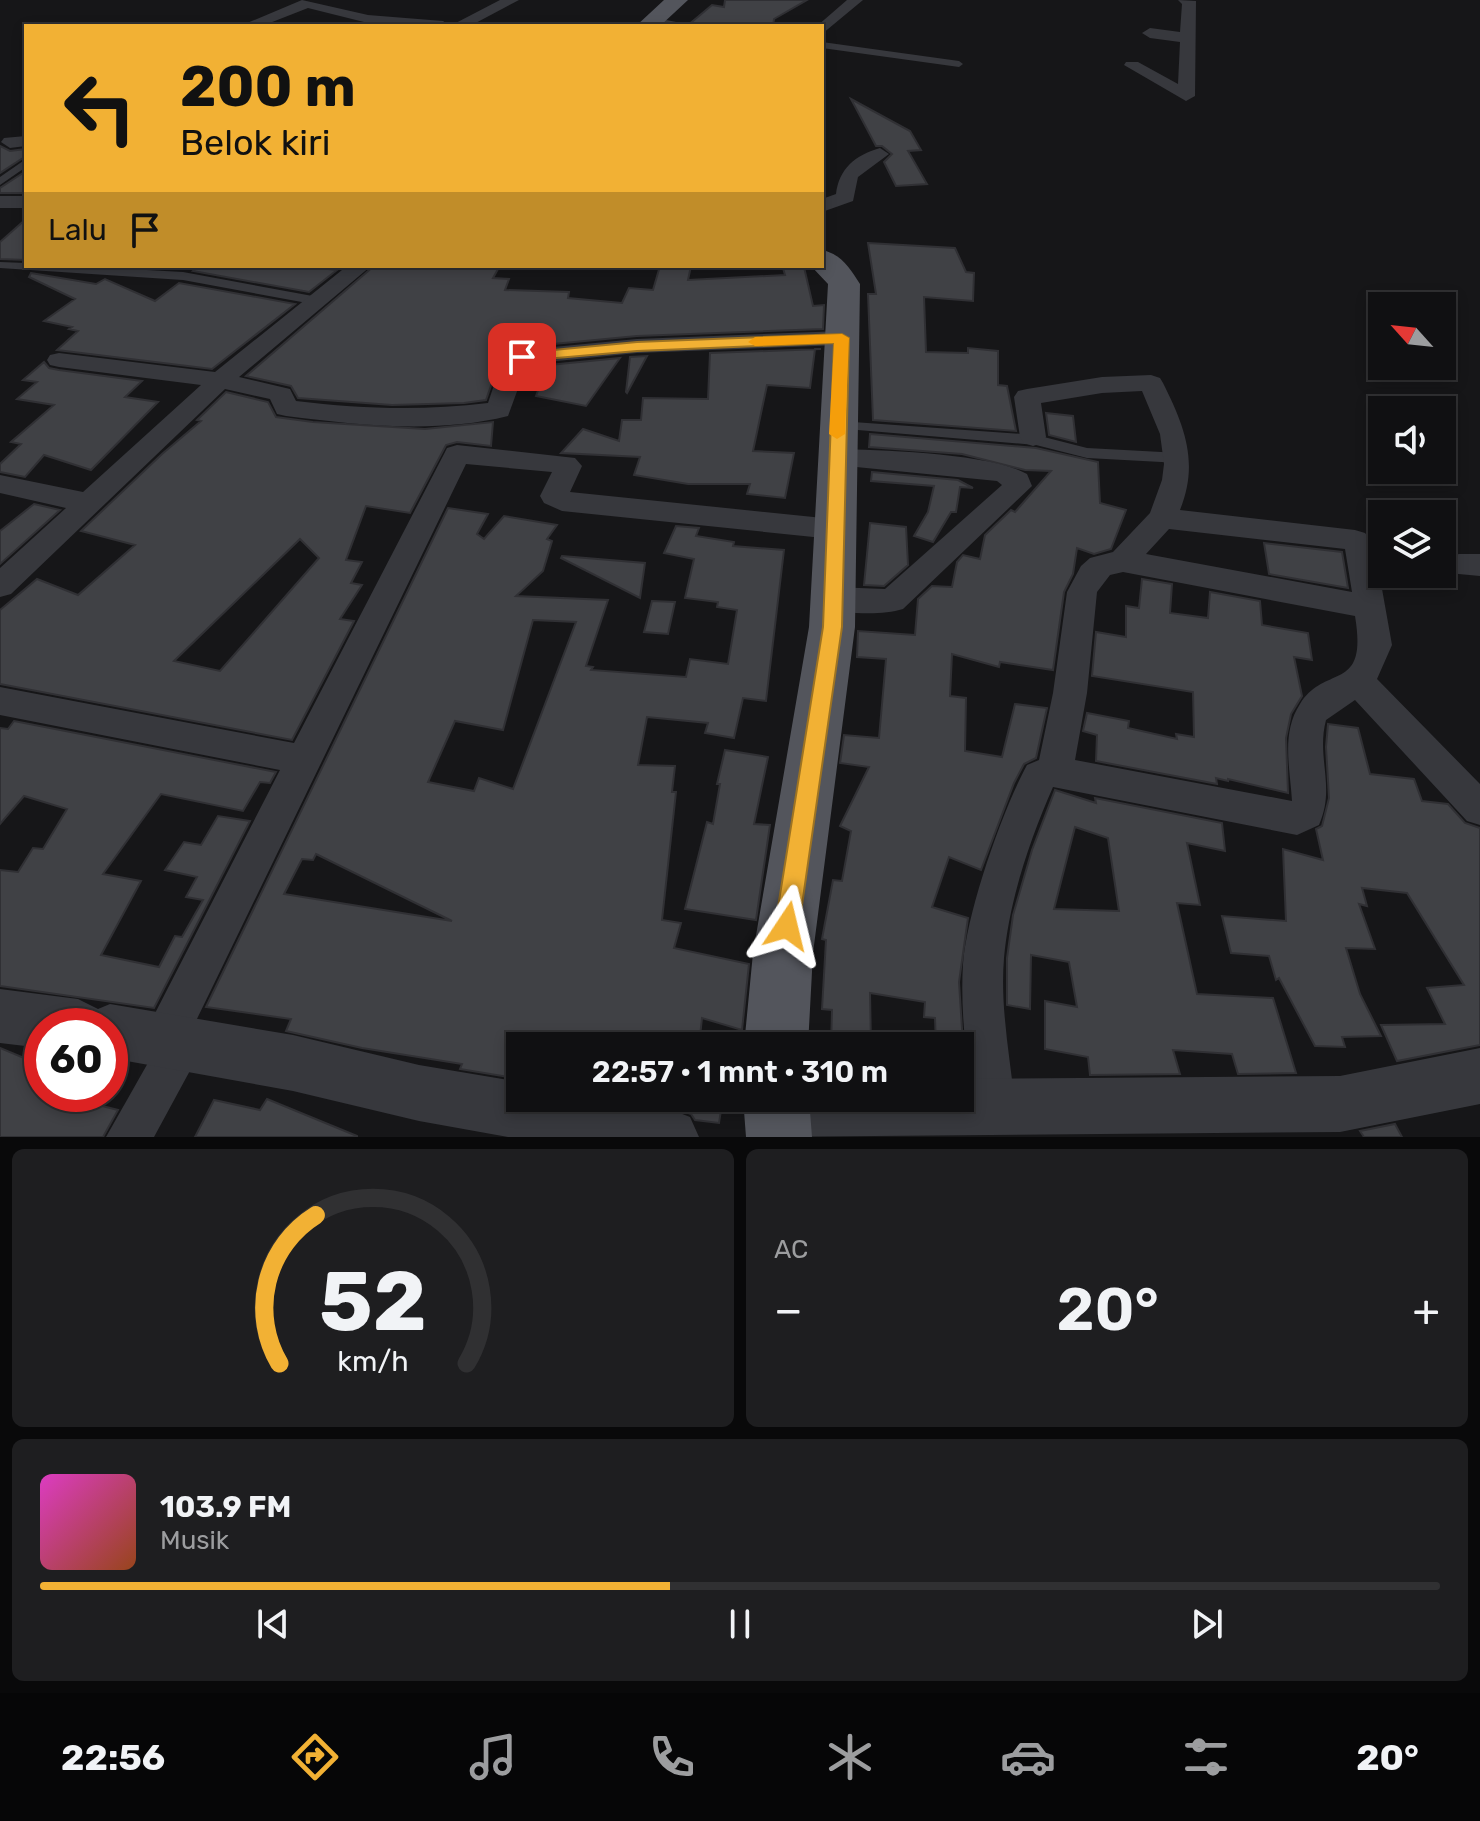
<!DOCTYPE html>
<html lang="id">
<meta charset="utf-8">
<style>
:root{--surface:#101012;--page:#1e1e20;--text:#f1f3f6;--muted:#9c9d9f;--line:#303032;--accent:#f2b134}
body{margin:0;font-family:Rubik,sans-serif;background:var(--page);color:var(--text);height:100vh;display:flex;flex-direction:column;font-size:30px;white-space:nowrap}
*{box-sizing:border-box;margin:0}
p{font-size:26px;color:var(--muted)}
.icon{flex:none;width:44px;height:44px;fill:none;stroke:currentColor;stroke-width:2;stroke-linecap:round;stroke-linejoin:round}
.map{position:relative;height:1137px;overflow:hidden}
.side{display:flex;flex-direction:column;gap:12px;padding:12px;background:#09090a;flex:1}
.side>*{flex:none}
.guide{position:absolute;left:24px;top:24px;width:800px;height:244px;border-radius:0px;box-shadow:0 4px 12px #0003,0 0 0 2px var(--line);background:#f2b134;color:#111;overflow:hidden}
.needle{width:52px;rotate:297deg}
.fabs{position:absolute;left:1368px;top:292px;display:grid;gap:16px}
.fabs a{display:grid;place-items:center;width:88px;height:88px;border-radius:0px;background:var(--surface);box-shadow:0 4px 12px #0003,0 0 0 2px var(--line);font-size:40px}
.speed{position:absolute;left:24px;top:1008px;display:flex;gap:16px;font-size:40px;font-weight:700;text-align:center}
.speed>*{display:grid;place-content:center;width:104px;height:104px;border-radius:50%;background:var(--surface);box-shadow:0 4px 12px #0003,0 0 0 2px var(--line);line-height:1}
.speed .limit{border:12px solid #d22;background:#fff;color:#111}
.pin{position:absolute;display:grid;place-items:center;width:68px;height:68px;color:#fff;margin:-34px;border-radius:16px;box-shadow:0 4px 12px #0006}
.me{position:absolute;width:88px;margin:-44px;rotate:10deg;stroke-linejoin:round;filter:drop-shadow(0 0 6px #0008)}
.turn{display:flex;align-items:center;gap:28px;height:168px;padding:0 24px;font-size:36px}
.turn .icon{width:104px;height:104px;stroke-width:2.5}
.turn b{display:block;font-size:56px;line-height:68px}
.then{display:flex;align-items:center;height:76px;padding:0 24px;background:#0003;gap:16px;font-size:30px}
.big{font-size:60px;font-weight:600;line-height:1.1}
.side .widget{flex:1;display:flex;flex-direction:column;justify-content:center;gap:12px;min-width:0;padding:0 28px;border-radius:12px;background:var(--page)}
.side .dial{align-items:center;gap:0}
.dial svg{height:208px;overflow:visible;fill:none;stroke:var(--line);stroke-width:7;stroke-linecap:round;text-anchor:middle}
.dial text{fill:var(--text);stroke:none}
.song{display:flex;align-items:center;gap:24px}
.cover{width:96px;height:96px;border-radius:12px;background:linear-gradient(135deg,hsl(310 70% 55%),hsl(20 70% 35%))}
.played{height:8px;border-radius:4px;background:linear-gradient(90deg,var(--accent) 45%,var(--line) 45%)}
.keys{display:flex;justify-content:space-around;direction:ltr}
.heat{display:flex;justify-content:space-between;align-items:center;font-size:44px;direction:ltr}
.side .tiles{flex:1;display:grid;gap:12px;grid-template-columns:1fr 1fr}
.widget:last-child{grid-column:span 2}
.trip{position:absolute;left:506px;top:1032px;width:468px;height:80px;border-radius:0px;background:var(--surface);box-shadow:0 4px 12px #0003,0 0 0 2px var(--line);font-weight:600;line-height:80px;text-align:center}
.dock{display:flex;height:128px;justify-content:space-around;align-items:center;background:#060607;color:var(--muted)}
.dock .icon{width:56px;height:56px}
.dock .active{color:var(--accent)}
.dock b{font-size:36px;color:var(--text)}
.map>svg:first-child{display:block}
.building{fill:#404145;stroke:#303034;stroke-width:2;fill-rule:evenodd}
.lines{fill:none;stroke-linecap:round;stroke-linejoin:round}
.service{fill:#37383d;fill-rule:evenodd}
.minor{fill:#37383d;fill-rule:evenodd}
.tertiary{fill:#37383d;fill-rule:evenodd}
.primary{fill:#53555c;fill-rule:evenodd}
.route{fill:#f2b134;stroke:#9d7322;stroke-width:2}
.slow{fill:#f59e0b}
</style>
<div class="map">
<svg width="1480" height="1137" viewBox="0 0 1480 1137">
<rect width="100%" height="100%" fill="#161618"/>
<path class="building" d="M725,0h82l-33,19 -1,7h-86l25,-21 12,2z
M851,99l59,32 11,19 -13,1 19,33 -31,2 -12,-24 8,-8 -10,-8h-6z
M0,146l10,5 16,-2v7l-26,17z
M26,171v22h-26v-5z
M26,219v41l-26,-1v-17z
M868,243l87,5 11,24 8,1 -1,28 -49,-4 2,55 42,1v-5l30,3v34l9,1 9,45 -143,-11 -5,-126h8z
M199,266l22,3 9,-3h73l34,4 -28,22 -116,-21z
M374,266l124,3 -5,9 16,1 -4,11 64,2 -1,6 54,5 7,-15 24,2 7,-24h31l-3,14 97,-5 -2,-7 21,-1 9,39 11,-1 -1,24 -186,7 -115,11 -20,7 -16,46 -22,3 -72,2 -94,-7 -7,-12 -45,-10z
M31,273l65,11 9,-5 50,22 24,-18 116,21 -83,65 -155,-19 21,-19 -9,-2 3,-2 -28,-6 31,-22 -46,-22z
M815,349l-5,39 -43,-3 -14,66 41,2 -9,45 -38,-4 3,-10h-62l-54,-9 6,-18 -79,-4 22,-24 36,12 3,-21h19l2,-22 65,1 2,-46 111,-4z
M647,356l-20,37 -1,-1 4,-35z
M620,358l-34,48 -50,-10 4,-11h-17l6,-18z
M44,362l5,6 10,2 83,11 -17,16 33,5 -67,68 -47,-15 -19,22 -25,-5v-8l21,-20 -10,-2 43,-37 -37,-6 20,-17 -14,-2z
M226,392l42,10 8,15 37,5 112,7 68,-7 -2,24 -34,-4 -11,3 -36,68 -44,-7 -20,54 16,2 -11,21 11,2 -22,34 14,2 -62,119 -292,-56v-74l37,-31 41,16 57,-50 -54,-14 81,-77 39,-33 -4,-1zM300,539l19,19 -99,113 -46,-10z
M1046,413l27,3 3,26 -27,-7z
M870,434l166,14 62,14 2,41 26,7 -15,39 -17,5 -17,-6 -4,26 -9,18 -11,78 -53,-8 -1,5 -47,-13 -2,42 16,2 -1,53 37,6 13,-53 32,4 -11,50 -12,6 -10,19 -33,87 -32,-13 -17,50 36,11 -9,64 6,93 -5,-1v-28h-24l-1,-28 -11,-1 1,-15 -55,-9 1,53h-40l1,-36 -10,-1 4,-69 -4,-1 11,-59 9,1 9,-50 -11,-5 29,-59 -29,-4 4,-28 35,3 7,-79 -29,-2 1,-26 57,4 3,-36 14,-13 20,1 5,-25 6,-7 17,4 5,-24 26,-25 4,2 36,-41 -26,-1 -63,-16 -93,-7z
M872,472l86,8 15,8 -13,-1 -4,25h-5l-18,30 -19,-6 14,-24 6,-26 -63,-5z
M34,504l26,6 -60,54v-33z
M448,508l40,6 -11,20 7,5 20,-23 53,9 -10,14 5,2 -9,30 -27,25 92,4 -22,66 7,1 -2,3 95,7 4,-18 38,5 9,-54 -20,-3 1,-5 -33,-4 9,-39 -30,-6 12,-27 23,2 -3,8 38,6 -1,4 51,4 -18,151 -23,-3 -9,40 -29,-5 3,-10 -61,-6 -9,48 37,1 -3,26h4l-14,128 19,3 -7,25 75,16 -7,66 -40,-12 -3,28 -80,-9 -2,9h-97v33l-60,-10 2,-5 -100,-16 -76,-17 5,-12 -85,-12zM533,620l43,2 -63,167 -34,-11 -5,13 -46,-9 27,-61 48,9zM316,854l136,67 -168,-27 18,-35 11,1z
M870,523l36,4 2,38 -24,21 -20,-1z
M1264,543l78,9 6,36 -79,-14z
M562,556l83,7 -5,35 -79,-40z
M1142,579l30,5 -2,29 38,5 2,-26 50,9 2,24 46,8 4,27 -18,-3 8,39 -11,18 -5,24 2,55 -60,-14v2l-12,-3 1,6 -121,-23 1,-26 -14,-4 4,-18 42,8 -1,7 49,11 -1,-5 18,3 -1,-45 -101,-16 4,-44 30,5v-31l13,2z
M652,601l23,1 -7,32 -24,-2z
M14,721l262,51 -6,11 -10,-1 -17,29 -82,-17 -58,80 38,7 -40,74 58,12 16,-31 7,1 21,-37 -17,-3 11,-20 -32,-7 19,-28 17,3 17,-29 32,5 -96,187 -154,-22v-116l18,2 15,-24 10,1 24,-40 -43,-13 -24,28v-96l8,1z
M1328,724l30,4 12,46 44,5 8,22 26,3 17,19 15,5v217l-83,16 -16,-36 64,-1 -18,-36 37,-3 -57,-92 -45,-5 5,18 -8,-2 16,45 -29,-1 14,46 21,42 -39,1 3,10 -30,-1 -36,-68 -3,2 -7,-24 -38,-3 -9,-37 64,5 -3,-72 40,11 -7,-31 6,-3 7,-28 -3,-51z
M725,750l43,7 -14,67 16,1 -14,95 -71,-11 22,-87 6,2 7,-40h-3z
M1055,790l41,13 -1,-5 127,25 3,28 -38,-8 13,62 -23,-2 20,91 76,4 23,75 -58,1 -6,-20 -59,-4 7,24 -90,1 -2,-18 -43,-8v-48l32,6 -8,-45 -38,-7 -1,54 -23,-4v-47l6,-43 19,-65zM1075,827l33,11 11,73 -65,-2z
M0,1048l24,10 5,-8 13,1v43h13l63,16 -15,27h-103z
M628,1098h95l-4,25 -24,-3 -4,-6 -20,-7z
M267,1099l90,37v1h-162l19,-37 46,10z
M1395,1124l7,13h-38l-4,-6z"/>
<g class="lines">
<path class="service" d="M822,42l137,19 4,3 -4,3 -137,-19z
M26,159v8l-26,18v-8z
M0,262l26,1v3h49l108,6 135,25 6,4 -6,4 -135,-25 -183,-12z
M839,421l197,14 51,13 93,5 7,5 -7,5 -93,-5 -51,-13 -202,-17 -2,-3z"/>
<path class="minor" d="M302,0l66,15 75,6 7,5 50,-26h19l-49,26 -102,-3 -60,-15 -46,18h-22z
M847,0h16l-41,34v-8h-5z
M1178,0l18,1 -1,95 -9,5 -62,-36 2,-3h12l40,22 2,-42 -30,-4 -8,-5 8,-5 30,4 2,-28z
M652,17l29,6 3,3 -37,-1v-6z
M26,136v10l-16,2 -9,-6 3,-4z
M880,148l9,6 -31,23 -5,24 -31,11v-13l14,-5c3,-25 19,-39 44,-46z
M0,196h26v12h-26z
M347,266h24l-132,111 51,12 6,12c65,8 127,10 192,2l14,-42 3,-5 17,-6 115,-11 205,-8 8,2 4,5 -4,5 -8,2 -205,8 -110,11 -19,52c-72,18 -150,9 -222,0l-9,-2 -7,-15 -45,-10 -214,205 -11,3v-29l66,-60 -66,-15v-18l83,17 118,-107 -142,-18 -9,-2 -3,-5 3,-5 9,-2 156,19z
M1151,375l9,3 3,5c22,44 36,80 17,127l175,20 10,3 9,11 18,101 -15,34 103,105v41l-13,-4 -112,-121 -29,20c-10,38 10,67 -7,105l-22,10 -244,-48c-23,52 -44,114 -49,171 -4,49 6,99 11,147l-6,16 -16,6 -16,-6 -6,-16c-4,-47 -11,-94 -8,-141 4,-53 39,-153 64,-199l12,-5 14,-67 14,-101 14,-26 9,-8 23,-6 37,-39 12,-33 2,-16 -4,-30 -18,-43 -40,2 -61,10 5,34 -4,6 -9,3 -9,-3 -4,-6 -6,-40 4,-6 9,-2 75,-12zM1169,529l176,20 7,43 -206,-38zM1123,572l232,44c13,78 -29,47 -55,88 -19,29 -10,64 -8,97l-217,-41 12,-67 10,-101 13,-17z
M457,445l118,13 7,8 -12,26 263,27 10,3 4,7 -4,7 -10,3 -271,-28 -18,-8 -4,-7 12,-24 -86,-8 -272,561 5,3 6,15 -51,94h-48l47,-83 -9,-16 6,-15 130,-253 -280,-55v-28l294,56 150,-289 3,-6z
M836,449c46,1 153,4 191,25l5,12 -129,123c-23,7 -58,5 -81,-2l-4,-8 4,-8 11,-4 52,2 117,-104 -5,-4 -171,-17 -3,-6 3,-6z
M1459,554h21v22l-32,-3 -4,-8 4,-8z"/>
<path class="tertiary" d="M0,989l78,10 20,10 12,-5 183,31 126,30 101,17v16c57,0 116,-4 170,19l9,20h-191l-89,-16 -126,-30 -183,-33v-32h-68v22l-42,-5z
M1480,1048v56l-140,28 -583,5 -8,-20 7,-19h204v-19l380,-3z"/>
<path class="primary" d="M664,0h24l-28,26h-24z
M822,250c19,4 28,18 38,34l-5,343 -42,326 -5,93h-64l9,-93 56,-326 19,-343 -17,-18h11z
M743,1098h66l3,39h-66z"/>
</g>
<path class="route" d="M842,334l7,4 -7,289 -43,299 -3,8 -9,4 -8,-4 -4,-8 48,-299 11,-284 -197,8 -115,10 -7,-4 7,-4 115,-11z"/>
<path class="slow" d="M842,334l7,4 -4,96 -8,5 -8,-5 5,-91 -79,3 -7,-4 7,-5z"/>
</svg>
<div class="fabs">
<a><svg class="needle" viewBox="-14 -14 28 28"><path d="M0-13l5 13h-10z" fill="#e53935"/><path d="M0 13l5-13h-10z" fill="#9c9d9f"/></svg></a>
<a><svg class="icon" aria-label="sound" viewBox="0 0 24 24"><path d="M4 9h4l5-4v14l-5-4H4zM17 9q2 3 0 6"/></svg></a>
<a><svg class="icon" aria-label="layers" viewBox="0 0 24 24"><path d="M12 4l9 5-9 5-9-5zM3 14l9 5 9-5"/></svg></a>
</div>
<div class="speed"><div class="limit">60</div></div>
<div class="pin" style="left:522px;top:357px;background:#d93025"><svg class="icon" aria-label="arrive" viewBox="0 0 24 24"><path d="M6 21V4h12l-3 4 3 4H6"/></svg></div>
<svg class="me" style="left:787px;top:926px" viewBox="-20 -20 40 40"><path d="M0-17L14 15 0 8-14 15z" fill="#f2b134" stroke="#fff" stroke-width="4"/></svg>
<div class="trip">22:57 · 1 mnt · 310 m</div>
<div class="guide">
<div class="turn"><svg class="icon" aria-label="left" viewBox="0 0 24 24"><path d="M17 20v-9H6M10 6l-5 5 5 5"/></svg><div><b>200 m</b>Belok kiri</div></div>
<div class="then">Lalu<svg class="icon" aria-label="arrive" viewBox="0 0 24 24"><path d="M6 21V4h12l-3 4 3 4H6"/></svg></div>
</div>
</div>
<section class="side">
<div class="tiles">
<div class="widget dial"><svg viewBox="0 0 100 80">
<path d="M14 69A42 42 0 1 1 86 69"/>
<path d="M14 69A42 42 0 0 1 28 12" stroke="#f2b134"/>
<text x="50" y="56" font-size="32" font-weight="700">52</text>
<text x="50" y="72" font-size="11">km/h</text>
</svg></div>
<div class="widget"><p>AC</p>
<div class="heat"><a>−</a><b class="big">20°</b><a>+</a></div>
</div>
<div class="widget">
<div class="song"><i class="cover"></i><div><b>103.9 FM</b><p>Musik</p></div></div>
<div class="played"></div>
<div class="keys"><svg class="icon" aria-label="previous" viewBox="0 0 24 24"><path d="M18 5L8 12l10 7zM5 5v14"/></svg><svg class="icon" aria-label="pause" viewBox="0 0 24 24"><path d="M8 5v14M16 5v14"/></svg><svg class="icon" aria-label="next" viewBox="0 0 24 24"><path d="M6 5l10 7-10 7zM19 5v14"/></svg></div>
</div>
</div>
</section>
<nav class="dock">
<b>22:56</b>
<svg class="icon active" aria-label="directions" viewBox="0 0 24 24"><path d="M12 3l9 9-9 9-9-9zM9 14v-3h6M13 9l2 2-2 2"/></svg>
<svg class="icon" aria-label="music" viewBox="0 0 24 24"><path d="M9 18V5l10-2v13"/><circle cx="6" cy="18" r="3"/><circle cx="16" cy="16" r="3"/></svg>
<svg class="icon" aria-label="phone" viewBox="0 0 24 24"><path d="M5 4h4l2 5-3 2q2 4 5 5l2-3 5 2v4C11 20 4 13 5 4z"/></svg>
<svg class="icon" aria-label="climate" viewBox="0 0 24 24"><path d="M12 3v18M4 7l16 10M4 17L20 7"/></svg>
<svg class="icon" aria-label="car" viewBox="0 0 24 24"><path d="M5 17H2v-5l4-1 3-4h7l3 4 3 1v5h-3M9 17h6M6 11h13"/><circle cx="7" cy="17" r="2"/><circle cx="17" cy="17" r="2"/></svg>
<svg class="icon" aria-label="filters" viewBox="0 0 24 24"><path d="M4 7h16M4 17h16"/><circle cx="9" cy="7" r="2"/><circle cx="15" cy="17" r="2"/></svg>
<b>20°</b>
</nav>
